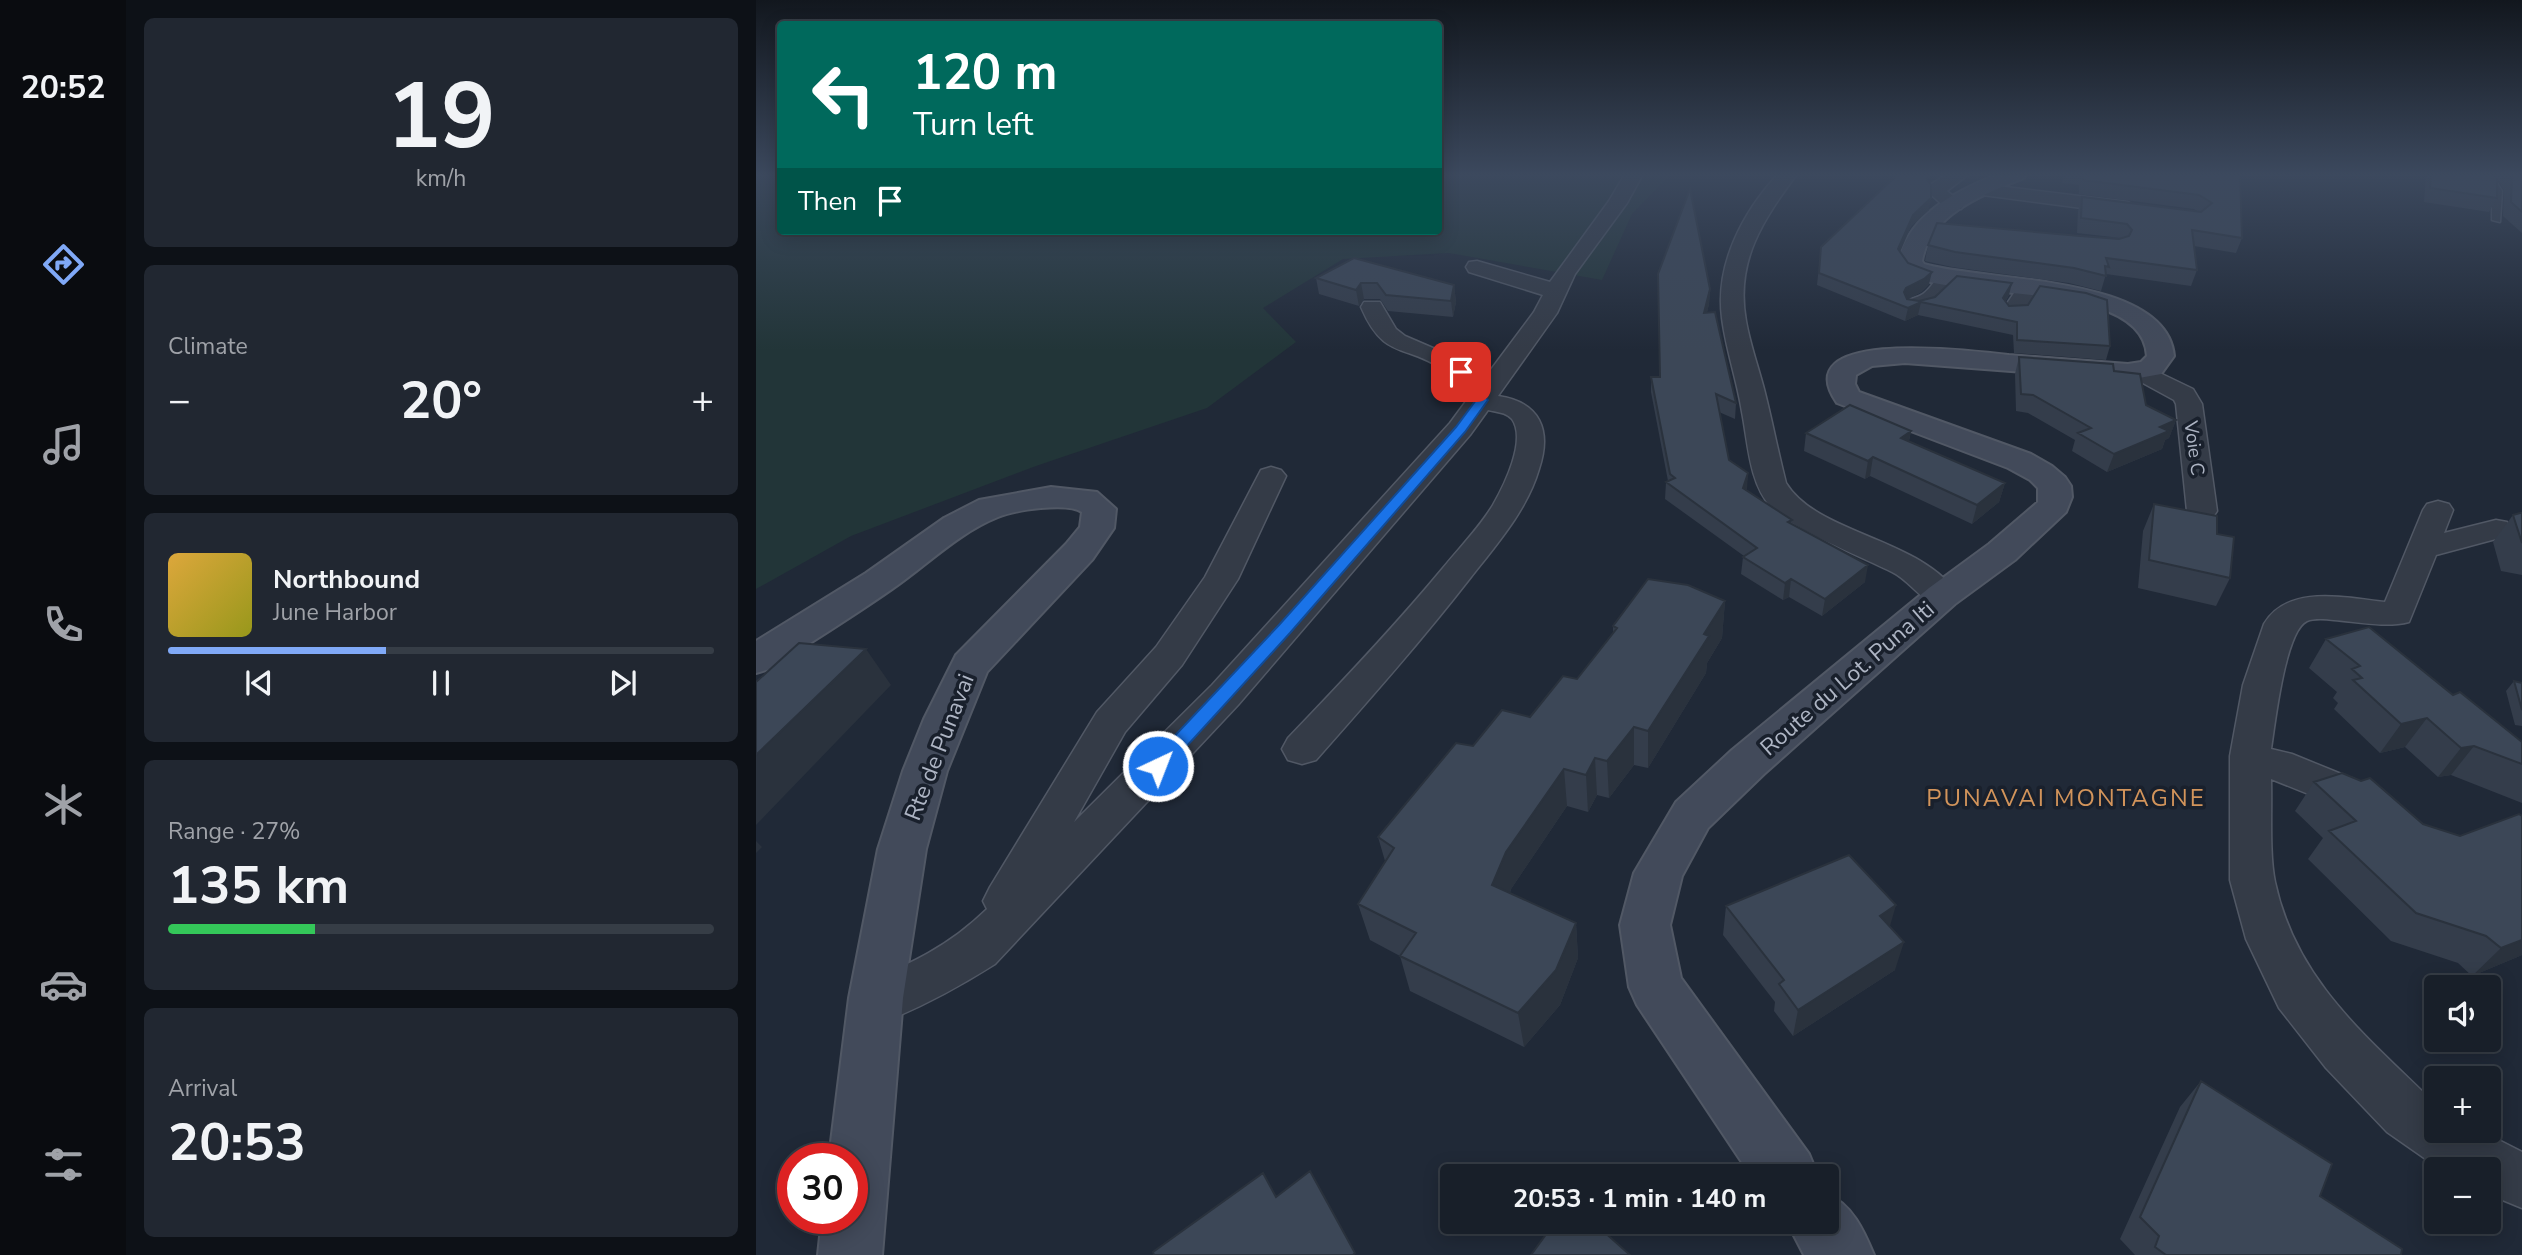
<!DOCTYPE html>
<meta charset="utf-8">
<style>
:root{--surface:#181f29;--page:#212731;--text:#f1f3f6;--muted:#9fa2a8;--line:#363d46;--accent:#80a9f7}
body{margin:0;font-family:"Nunito Sans",sans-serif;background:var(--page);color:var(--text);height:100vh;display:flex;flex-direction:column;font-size:26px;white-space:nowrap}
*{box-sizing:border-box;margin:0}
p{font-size:23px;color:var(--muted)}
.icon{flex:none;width:38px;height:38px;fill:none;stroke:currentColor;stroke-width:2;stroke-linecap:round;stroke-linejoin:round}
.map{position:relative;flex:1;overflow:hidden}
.details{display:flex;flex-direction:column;gap:18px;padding:18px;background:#0d1117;width:630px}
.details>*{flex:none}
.hud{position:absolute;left:21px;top:21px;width:665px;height:214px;border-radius:7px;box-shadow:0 4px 18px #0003,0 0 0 2px var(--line);background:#00695c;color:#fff;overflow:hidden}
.buttons{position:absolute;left:1668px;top:975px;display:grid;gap:14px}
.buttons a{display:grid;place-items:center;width:77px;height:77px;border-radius:7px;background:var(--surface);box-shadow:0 4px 18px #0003,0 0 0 2px var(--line);font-size:35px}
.speed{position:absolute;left:21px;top:1143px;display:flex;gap:14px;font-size:35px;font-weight:700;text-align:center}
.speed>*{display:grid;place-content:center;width:91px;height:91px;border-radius:50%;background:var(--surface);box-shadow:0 4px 18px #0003,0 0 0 2px var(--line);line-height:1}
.speed .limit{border:10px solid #d22;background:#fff;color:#111}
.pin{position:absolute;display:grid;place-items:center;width:60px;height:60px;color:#fff;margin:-30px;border-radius:14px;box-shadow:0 4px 10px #0006}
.me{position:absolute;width:77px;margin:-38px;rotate:43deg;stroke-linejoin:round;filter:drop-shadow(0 0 5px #0008)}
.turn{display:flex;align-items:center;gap:24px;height:147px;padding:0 21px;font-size:32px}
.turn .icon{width:91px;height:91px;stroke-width:2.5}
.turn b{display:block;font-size:49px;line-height:60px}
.then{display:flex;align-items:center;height:66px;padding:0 21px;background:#0003;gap:14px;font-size:26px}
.big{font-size:52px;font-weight:700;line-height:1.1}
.details .widget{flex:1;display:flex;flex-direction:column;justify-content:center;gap:10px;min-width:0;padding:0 24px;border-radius:10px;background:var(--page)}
.details .dial{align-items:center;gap:0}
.dial b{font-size:91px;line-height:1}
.song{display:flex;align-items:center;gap:21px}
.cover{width:84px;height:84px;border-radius:10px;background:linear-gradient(135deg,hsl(40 70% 55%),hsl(60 70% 35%))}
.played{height:7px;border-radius:4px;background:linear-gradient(90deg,var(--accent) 40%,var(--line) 40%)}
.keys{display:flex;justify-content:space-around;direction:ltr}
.heat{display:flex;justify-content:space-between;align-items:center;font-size:38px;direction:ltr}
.charge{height:10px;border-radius:5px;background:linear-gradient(90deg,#34c759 27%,var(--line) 0)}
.trip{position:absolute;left:684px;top:1164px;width:399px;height:70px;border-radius:7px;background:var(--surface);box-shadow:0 4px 18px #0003,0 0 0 2px var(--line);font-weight:700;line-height:70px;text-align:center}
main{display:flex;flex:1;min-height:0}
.menu{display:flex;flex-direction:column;width:126px;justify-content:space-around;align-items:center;background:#0a0c10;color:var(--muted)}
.menu .icon{width:49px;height:49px}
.menu .selected{color:var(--accent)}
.menu b{font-size:32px;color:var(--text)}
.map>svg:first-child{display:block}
.green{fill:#223538}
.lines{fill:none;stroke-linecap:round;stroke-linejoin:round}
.service-casing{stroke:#515865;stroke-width:3}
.minor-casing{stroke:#515865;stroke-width:3}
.secondary-casing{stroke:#515865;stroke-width:4}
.service{fill:#343b47;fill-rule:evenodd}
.minor{fill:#343b47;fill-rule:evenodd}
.secondary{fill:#424a5a;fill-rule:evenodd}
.wall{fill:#343d4b}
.shaded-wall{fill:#2a323d}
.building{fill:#3c4757;stroke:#2a323d;stroke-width:2}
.route{fill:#1a73e8;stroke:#114b97;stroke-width:2}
.labels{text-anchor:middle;stroke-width:7;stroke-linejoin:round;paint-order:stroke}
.far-street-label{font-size:19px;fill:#aeb5c4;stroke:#19202c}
.street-label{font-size:23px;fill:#aeb5c4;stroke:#19202c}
.neighbourhood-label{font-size:24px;letter-spacing:2px;fill:#d2945b;stroke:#19202c}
</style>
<main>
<nav class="menu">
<b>20:52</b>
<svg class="icon selected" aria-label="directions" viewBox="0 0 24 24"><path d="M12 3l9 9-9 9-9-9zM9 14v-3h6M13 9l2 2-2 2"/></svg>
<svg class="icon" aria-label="music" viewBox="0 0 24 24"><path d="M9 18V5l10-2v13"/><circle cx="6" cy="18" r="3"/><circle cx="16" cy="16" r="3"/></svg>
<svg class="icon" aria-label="phone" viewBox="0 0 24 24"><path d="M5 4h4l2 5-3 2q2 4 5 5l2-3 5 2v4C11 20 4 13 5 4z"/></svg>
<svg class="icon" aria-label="climate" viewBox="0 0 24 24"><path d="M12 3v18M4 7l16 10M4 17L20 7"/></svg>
<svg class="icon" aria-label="car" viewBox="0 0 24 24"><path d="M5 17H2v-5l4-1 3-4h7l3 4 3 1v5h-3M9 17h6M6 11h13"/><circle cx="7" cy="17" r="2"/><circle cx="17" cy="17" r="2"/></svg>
<svg class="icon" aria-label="filters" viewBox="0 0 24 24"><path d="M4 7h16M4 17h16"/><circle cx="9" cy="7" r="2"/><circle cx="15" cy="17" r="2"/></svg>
</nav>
<section class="details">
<div class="widget dial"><b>19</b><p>km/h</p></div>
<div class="widget"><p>Climate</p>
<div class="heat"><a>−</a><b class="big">20°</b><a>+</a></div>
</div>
<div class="widget">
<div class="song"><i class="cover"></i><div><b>Northbound</b><p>June Harbor</p></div></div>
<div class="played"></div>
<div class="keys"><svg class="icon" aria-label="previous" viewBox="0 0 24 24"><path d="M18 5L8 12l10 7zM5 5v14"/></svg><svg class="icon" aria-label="pause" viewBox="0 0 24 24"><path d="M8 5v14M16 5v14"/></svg><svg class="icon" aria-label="next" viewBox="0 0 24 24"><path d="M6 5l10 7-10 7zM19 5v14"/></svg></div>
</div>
<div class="widget"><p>Range · 27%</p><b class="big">135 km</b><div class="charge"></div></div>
<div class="widget"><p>Arrival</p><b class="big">20:53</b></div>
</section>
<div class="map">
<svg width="1766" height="1255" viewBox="0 0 1766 1255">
<rect width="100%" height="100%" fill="#202937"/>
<path class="green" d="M0,174h24v57h658l1,-57h232l-39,40 -30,66 -153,-27 -106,6 -80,49 33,34 -89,66 -171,58 -185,70 -95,53z"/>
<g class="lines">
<g class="service-casing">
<path id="service" d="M1726,174h9l11,17 -2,31 -8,-2v-29z"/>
</g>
<g class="minor-casing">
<path id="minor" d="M869,174h18l-16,29 -52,71 -18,39 -59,83c42,6 54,34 41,73 -12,41 -42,75 -68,108 -49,63 -102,123 -155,183l-14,4 -14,-4 -6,-11 6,-11c53,-55 106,-111 155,-170 17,-21 36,-40 50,-63 11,-19 34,-65 19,-86 -6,-7 -16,-7 -24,-9l-18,25 -232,270 -243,259c-38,24 -77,45 -119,61l-17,-7 -8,-16 8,-16c50,-22 88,-38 128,-77l-4,-8 7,-14 107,-175 59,-65 49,-70 56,-107 10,-3 10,3 5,6 -48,103 -56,86 -57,67 -51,90 138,-137 238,-262 17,-23c-7,-9 -13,-22 -23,-30 -39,-27 -60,-9 -83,-63l3,-5h16l16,27 9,7 58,25 18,22 53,-71 9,-17 -74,-23 -3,-5 3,-5 8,-1 73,21 59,-81z
M1022,174h19c-34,46 -62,87 -51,147 4,23 12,45 18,68 8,31 14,63 22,94 32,52 136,55 173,113l-5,8c-29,8 -38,-20 -62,-32 -30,-15 -100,-43 -121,-65 -22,-24 -23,-65 -29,-95 -5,-32 -16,-62 -20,-94 -7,-53 20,-105 56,-144z
M1191,174h22l-22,17 17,14 -3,4h-14l-19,-17 2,-7z
M1226,184l146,18 10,6 -10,6 -153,-20 -2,-4 2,-4z
M1193,270l8,2 3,5c-13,18 -28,39 -53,33l-3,-5c5,-8 12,-6 19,-11 11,-8 13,-20 26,-24z
M1272,282l8,2 3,5 -17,27h-16l-4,-5 18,-27z
M1383,363l54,26 9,15 15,107 -4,6 -11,3 -11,-3 -4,-6 -11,-107 -2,-4 -44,-24 -4,-5 4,-5z
M1682,501l11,3 4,6 -9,23 52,-13 11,2 5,7 -5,7 -71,19 -27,67c-23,6 -51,0 -75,-2 -8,-1 -20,-2 -27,1 -22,10 -32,103 -36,128l21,5 64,26 6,11 -6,11 -15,5 -70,-28c1,31 -2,74 4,103 20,94 84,148 150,212l11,8v28h43l43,22v56l-34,-14v-25h-48l-53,-37 -61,-64 -47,-60 -33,-69 -16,-59v-124l13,-71 21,-61c24,-40 81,-26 121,-22l38,-92 4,-6z"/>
</g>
<g class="secondary-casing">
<path id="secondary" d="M1242,174h29l-3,4c-40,16 -94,36 -102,83l2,3c59,18 243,10 250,92l-13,18 -33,6 -223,-17 -33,3 -16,9 -1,9 4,8 172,62 21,12 13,11 6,9 1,11 -6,15 -51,48 -60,44 -191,170 -56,54 -26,48 -12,49 11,53 128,176 9,22h-67l-114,-171 -8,-18 -9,-62 14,-52 42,-71 56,-52 197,-162 60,-44 49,-42v-14l-8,-8 -22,-12 -171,-65c-54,-78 142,-51 172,-48 40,3 79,6 119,9l13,-2 6,-6c-4,-78 -190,-53 -238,-82 -4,-2 -8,-8 -11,-12 11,-48 58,-71 100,-88z
M295,487l46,5 19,17 -2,19 -22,32 -105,112 -40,99 -21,78 -23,149 -21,257h-64l4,-37h30v-60h-23l20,-160 29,-149 25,-78 21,-52 32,-64 110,-111 14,-17 2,-15c-15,-10 -67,-2 -84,5 -40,16 -71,48 -106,72 -40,28 -81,53 -122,80l-14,4v-32l110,-68 78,-55 35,-18z
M1071,1194c25,10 37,37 47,61h-70l-17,-33h40z"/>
</g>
<use href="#service" class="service"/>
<use href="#minor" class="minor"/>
<use href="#secondary" class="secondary"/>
</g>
<path class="wall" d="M1308,174h176l2,64 -6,15 -42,-7 3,24 -6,16 -85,-12 -5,17 -32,-8 -117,-16 -27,-6 3,-16 152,-9 41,2 -44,-5 1,-22 4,-14 115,14 -3,-2 -115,-15v-9l-17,-2z
M1670,174h96v59l-19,-17 1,-26 -7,-11v19l-8,14 -65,-10z
M1172,181l1,29 -18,16 -11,26 8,11 21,21 -8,8 -13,7 11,2 90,-6 -4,7 4,4 101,40 -4,14 -92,-7 -1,-18 -95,-20 -13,6 -88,-36 4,-38z
M560,278l138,7 2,17 -3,15 -65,-6 -8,-12h-16l-5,7 -40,-12z
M954,289l-1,15 -2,8 29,91 -1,16 -16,-7 10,48 19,13 -2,18 46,29 -1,4 74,58 -43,34 -33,-19 -6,3 -42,-26 2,-17 1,-1 -79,-57 1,-17 2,-1 -17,-89v-15h9z
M1263,357l95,14 32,34 30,15 -7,18 -4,2 -3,9 -55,23 -35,-21 3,-11 -47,-27 -12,-2 -1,-37z
M1155,431l-2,10 96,42 -6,19 -27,22 -102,-48 -5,3 -61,-28 2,-18z
M1398,504l63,30 13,44 -14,28 -78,-18 5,-57z
M1766,513v62l-21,-4 -8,-29 20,-27z
M969,601l-3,37 -15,25 -1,10 -58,95 -14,-3 -25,33 -12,-3 -9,17 -21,-6 -56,83 -1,4 66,30 2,35 -18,47 -36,42 -114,-56 -10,-35 -30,-16 -12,-36 27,-43 -7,-24 95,-91 57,-29 47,-38 36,-46v-7z
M1570,639l127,56 69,47v61l-71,-28 -13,2 -33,-30 -25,6 -46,-44 4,-6 -5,-5 4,-6 -28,-24z
M1758,681l8,2v43l-7,-1 -9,-34z
M1558,782l109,42 37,12 62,119 -50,21 -14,-13 -67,-22 -83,-82 15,-21 -28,-27z
M970,906l164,21 5,43 -102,66 -19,-25 1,-9 -52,-67z
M1445,1081l119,115 81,59h-266l-15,-16 60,-132z"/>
<path class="shaded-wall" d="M1175,198l-2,12 -18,16 -15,35 2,-12 15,-34z
M1176,272l-3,12 -8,8 -17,9v-9l2,-4z
M605,283l3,16 -5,7 -3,-16z
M1256,283l-3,12 -10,16 4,-13z
M698,285l2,17 -3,15 -2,-16z
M954,289l-1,15 -5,23v-14z
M1165,302l-3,13 -13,6 3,-13z
M1420,420l-7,18 -4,2 -3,9 -55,23 7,-18 46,-27z
M1155,431l-4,18 -6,-11z
M1117,457l-3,19 -5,3 3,-18z
M992,473l-1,16 -6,16 2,-17z
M1249,483l-6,19 -27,22 5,-19z
M1112,565l-3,17 -43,34 3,-17z
M1035,579l-2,18 -6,3 2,-17z
M969,601l-3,37 -15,25 -1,10 -58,95v-37l56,-97z
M110,649l25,36 -135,140v-70z
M1671,718l-22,29 -25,6 21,-29z
M878,727v38l-25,33 -2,-37z
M1718,746l-23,29 -13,2 23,-29z
M839,758l2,37 -9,17 -2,-37z
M808,769l3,37 -56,83 -13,32 -6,-36 14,-33z
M0,841l6,6 -6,6z
M1140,905l-8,28 -8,-17z
M820,923l2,35 -18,47 -36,42 -6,-34z
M1766,940v15l-50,21 29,-28z
M1148,942l-9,28 -102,66 5,-26z"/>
<path class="building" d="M1142,174h31l-2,6 4,5v13l-18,17 -15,34 10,14 24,9 -8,7 -18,9 -2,4 3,7 12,2 16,-4 22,-21 55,7 -9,15 6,8 19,-1 12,-19 46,7 21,7 3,46 -93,-6v-18l-96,-20 -13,6 -89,-35 2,-26z
M1327,174h157l2,64 -50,-8 5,40 -91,-12 3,9 -4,-1 1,10 -32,-8 -119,-16 -27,-7 9,-22 143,13 39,3 10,-3 3,-6 -5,-6 -46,-6 1,-21 119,15 11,-9 -13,-8 -116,-15z
M1675,174h63l3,4v20l-67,-10z
M1754,174h12v38l-11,-10 1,-26z
M934,189l20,100 -6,24 11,-1 21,91 -20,-9 13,66 19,13 -5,15 49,32 -4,2 80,43 -43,34 -34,-20 -6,4 -42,-26 14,-9 -91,-66 9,-4 -5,-4 -19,-97h9l-2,-103z
M598,258l100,27 -3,16 -65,-6 -9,-12h-16l-5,7 -40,-12z
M1263,357l94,7 1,7 26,3 6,31 30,15 -16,7 9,4 -55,23 -36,-21 13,-5 -58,-33 -12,-1z
M1094,405l61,26 -10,7 104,45 -28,22 -104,-48 -5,4 -62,-28z
M1398,504l63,12v18l17,3 -4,41 -81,-18z
M1764,513h2v30l-9,-28z
M892,579l40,6 37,16 -21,33 5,2 -61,95 -14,-4 -27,34 -12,-3 -9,17 -22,-6 -58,83 -14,33 84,38 -20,47 -38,43 -118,-57 16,-23 -58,-29 36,-56 -16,-11 78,-94 17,3 29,-36 28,7 33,-41 14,3 40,-51 -4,-2z
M1613,627l84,68 7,-3 62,50v22l-48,-18 -13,2 -34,-30 -26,6 -48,-44 9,-2 -10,-9 8,-3 -34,-27z
M43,643l67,6 -110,106v-73z
M1758,681l8,2v27z
M1586,773l19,8 9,-3 53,46 37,12 59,-22 3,2v124l-21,8 -15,-12 -70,-23 -87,-82 27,-10 -42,-39z
M1093,855l47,50 -16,11 24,26 -106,68 -19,-26 5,-4 -58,-74z
M1445,1081l131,83 -12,32 82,53 -1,6h-235l-11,-8 4,-11 -19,-19z
M554,1171l45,82 -2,2h-199l-1,-3 110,-79 13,24z
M799,1222h38l37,33h-99z"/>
<linearGradient id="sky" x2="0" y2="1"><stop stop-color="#12171e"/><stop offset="0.5" stop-color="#3c495e"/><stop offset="1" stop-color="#3c495e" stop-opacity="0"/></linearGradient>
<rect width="1766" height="350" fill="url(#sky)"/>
<path class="route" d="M705,369l4,1 23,30 -23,32 -175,201 -126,138h-13l-2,-5 2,-5 128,-136 177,-198 20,-27 -21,-28z"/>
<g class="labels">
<g class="far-street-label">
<text transform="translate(1439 448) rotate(82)" y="7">Voie C</text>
</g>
<g class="street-label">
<text transform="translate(1091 678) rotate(-41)" y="8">Route du Lot. Puna Iti</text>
<text transform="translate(183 747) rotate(-69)" y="8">Rte de Punavai</text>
</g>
<g class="neighbourhood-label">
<text x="1310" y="806">PUNAVAI MONTAGNE</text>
</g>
</g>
</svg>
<div class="buttons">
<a><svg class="icon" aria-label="sound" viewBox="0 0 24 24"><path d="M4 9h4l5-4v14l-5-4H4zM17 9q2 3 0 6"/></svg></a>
<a>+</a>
<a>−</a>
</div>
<div class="speed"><div class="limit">30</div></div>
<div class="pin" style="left:705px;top:372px;background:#d93025"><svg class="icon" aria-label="arrive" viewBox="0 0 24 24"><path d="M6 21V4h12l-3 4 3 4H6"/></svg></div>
<svg class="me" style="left:402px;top:766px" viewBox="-20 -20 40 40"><circle r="17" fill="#1a73e8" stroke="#fff" stroke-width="3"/><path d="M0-11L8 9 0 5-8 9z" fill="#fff"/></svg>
<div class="trip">20:53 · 1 min · 140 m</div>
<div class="hud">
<div class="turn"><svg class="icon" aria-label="left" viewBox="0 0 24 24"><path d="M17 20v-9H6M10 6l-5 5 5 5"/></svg><div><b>120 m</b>Turn left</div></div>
<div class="then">Then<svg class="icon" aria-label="arrive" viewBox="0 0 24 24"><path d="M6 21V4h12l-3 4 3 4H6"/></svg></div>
</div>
</div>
</main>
